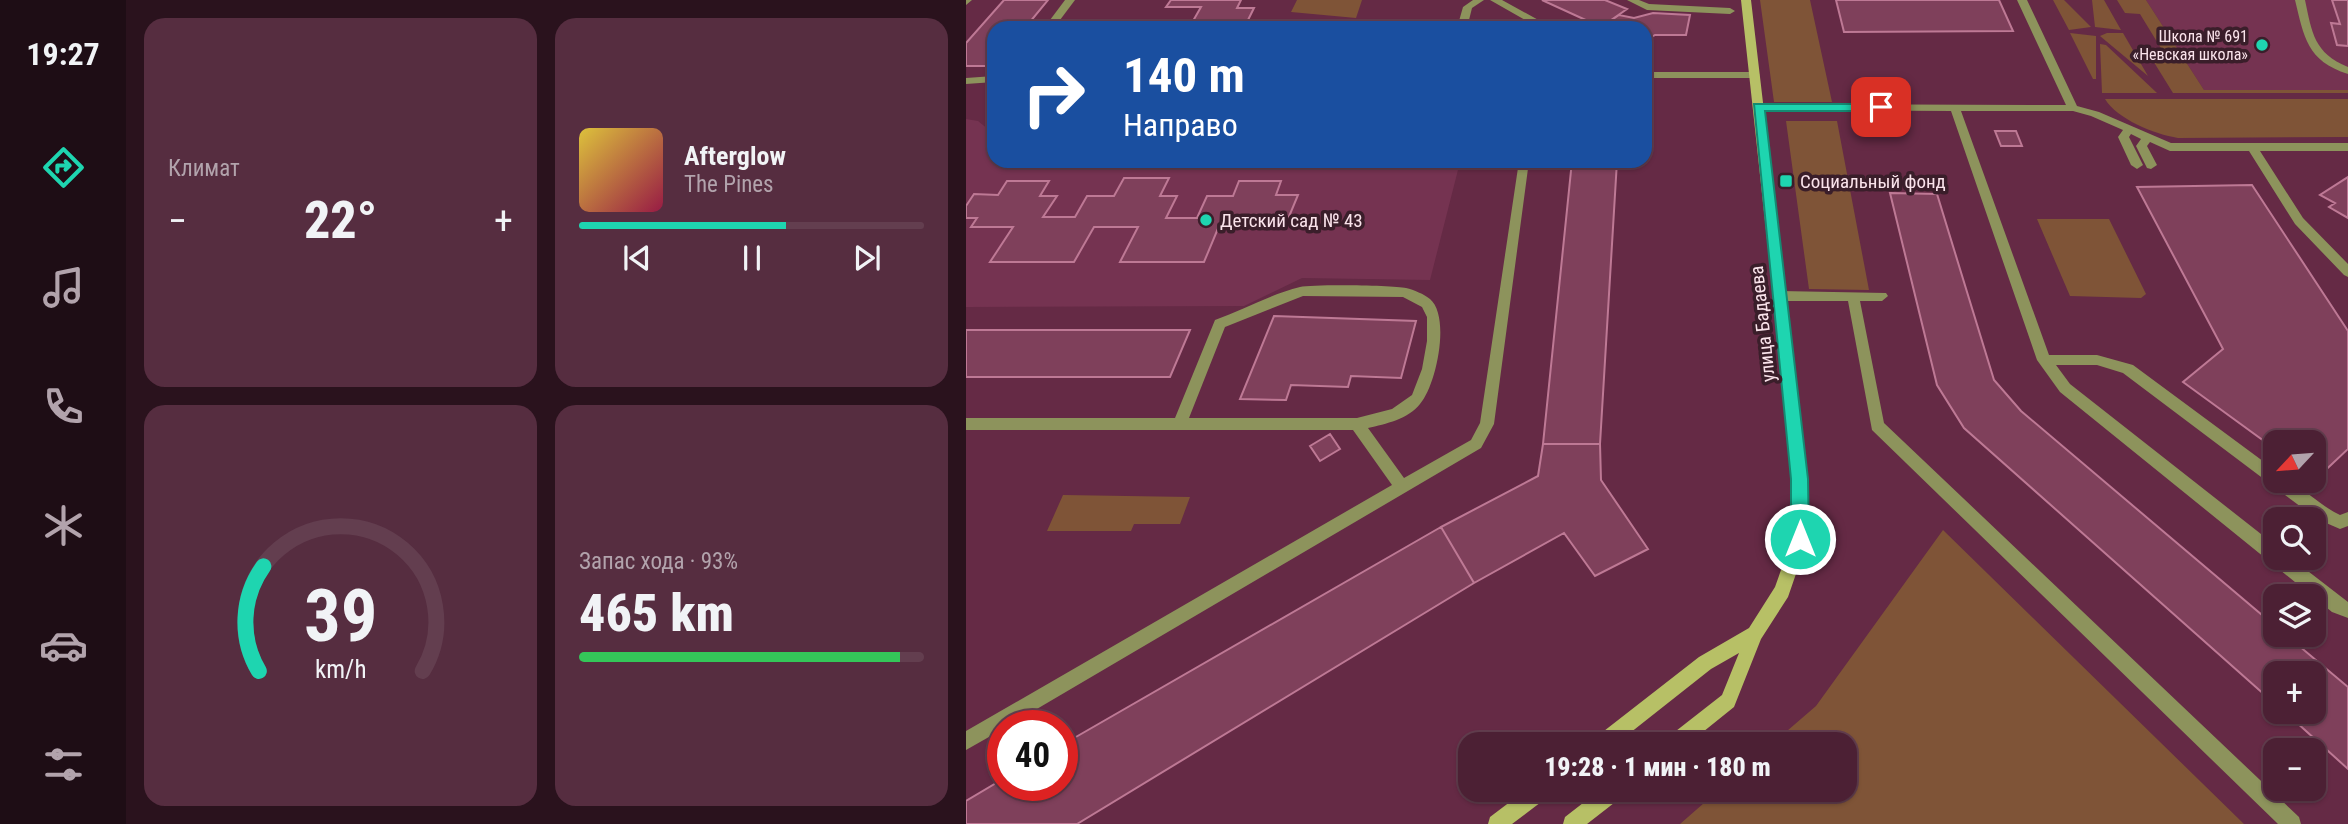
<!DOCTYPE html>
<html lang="ru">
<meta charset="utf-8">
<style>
:root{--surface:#4c2034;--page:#562d40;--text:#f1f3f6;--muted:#b2a3ac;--line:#633e4f;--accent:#1ed5b0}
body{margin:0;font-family:"Roboto Condensed",sans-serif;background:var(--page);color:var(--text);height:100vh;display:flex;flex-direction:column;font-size:26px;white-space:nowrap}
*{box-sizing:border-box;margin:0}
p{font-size:23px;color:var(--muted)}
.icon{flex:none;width:38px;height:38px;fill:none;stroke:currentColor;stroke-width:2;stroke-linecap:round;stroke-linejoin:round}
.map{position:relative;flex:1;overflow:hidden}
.side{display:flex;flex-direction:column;gap:18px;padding:18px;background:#2a121d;width:840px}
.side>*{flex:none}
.top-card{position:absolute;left:21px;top:21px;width:665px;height:147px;border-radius:21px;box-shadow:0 2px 5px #0004,0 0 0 2px var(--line);background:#1a4fa0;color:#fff;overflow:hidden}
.needle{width:46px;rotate:244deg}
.fabs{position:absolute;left:1297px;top:430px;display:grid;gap:14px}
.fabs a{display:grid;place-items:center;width:63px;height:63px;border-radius:14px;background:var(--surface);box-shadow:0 2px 5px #0004,0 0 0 2px var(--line);font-size:35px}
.speed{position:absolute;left:21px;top:710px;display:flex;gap:14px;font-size:35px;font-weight:700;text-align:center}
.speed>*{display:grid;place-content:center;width:91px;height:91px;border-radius:50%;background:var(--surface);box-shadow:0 2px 5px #0004,0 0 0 2px var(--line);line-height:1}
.speed .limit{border:10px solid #d22;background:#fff;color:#111}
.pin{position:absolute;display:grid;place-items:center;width:60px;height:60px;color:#fff;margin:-30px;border-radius:14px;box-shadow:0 4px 10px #0006}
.me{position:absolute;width:77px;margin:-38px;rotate:0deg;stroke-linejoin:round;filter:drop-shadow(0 0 5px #0008)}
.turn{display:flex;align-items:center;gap:24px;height:147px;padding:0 21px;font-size:32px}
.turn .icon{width:91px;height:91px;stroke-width:2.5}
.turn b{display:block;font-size:49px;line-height:60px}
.big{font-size:52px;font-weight:800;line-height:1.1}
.side .tile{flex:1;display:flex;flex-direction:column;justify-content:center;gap:10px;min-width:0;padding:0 24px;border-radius:21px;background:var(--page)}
.side .dial{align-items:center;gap:0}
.dial svg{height:182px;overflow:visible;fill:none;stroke:var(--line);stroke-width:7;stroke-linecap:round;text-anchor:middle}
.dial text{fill:var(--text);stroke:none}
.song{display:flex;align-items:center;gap:21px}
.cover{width:84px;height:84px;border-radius:10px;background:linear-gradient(135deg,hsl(50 70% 55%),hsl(340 70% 35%))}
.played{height:7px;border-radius:4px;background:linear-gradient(90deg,var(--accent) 60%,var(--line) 60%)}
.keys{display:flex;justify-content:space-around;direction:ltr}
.heat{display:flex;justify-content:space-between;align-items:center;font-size:38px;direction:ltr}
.charge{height:10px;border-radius:5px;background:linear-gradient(90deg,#34c759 93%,var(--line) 0)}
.side .tiles{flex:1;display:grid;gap:18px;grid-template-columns:repeat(2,1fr)}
.trip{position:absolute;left:492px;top:732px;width:399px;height:70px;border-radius:21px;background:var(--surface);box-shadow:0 2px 5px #0004,0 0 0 2px var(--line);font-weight:800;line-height:70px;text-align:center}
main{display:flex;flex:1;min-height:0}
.menu{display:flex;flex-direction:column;width:126px;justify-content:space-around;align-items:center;background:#1e0d15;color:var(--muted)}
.menu .icon{width:49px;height:49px}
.menu .active{color:var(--accent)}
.menu b{font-size:32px;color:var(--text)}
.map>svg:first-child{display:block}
.built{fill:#753351}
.green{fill:#7f5437}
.building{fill:#7f405b;stroke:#be7995;stroke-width:2}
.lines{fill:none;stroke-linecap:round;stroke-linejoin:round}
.lane{fill:#8d935c;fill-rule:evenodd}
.secondary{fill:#b7c066;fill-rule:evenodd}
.route{fill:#1ed5b0;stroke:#148a72;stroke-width:2}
.poi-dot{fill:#1ed5b0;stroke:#3a1e2a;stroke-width:2.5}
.labels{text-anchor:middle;stroke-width:7;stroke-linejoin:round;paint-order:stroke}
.far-poi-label{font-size:16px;fill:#fae3eb;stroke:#3a1e2a;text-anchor:end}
.poi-label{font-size:19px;fill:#fae3eb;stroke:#3a1e2a;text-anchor:start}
.street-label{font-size:19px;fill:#fae3eb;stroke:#3a1e2a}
</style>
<main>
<nav class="menu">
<b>19:27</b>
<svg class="icon active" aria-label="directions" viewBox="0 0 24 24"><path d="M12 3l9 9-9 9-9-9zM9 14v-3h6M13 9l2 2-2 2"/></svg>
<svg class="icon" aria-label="music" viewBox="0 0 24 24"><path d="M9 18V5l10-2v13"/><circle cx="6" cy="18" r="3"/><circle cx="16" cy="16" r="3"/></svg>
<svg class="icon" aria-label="phone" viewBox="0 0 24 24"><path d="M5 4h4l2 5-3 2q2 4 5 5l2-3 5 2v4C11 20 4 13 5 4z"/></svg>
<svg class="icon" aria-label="climate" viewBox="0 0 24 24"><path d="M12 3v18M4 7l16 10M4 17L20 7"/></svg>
<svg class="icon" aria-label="car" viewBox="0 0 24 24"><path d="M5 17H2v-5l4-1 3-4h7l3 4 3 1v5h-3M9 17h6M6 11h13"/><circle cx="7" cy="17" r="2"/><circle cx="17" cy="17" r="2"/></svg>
<svg class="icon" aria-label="filters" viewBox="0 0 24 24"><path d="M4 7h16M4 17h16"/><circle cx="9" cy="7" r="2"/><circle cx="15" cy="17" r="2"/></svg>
</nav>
<section class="side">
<div class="tiles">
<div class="tile"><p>Климат</p>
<div class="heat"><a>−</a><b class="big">22°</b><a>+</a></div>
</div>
<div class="tile">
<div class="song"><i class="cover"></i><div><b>Afterglow</b><p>The Pines</p></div></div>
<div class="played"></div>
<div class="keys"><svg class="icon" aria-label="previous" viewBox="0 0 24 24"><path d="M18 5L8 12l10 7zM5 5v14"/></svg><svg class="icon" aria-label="pause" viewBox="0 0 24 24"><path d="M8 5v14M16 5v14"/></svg><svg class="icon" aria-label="next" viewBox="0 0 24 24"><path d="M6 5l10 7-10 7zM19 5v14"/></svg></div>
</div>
<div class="tile dial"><svg viewBox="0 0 100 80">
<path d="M14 69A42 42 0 1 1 86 69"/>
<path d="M14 69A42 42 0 0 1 16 23" stroke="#1ed5b0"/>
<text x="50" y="56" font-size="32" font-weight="700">39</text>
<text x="50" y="72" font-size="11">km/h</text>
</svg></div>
<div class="tile"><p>Запас хода · 93%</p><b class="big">465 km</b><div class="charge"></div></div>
</div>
</section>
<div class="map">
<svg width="1382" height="824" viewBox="0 0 1382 824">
<rect width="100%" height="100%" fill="#652a45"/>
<path class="built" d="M1180,0h202v90h-144z
M0,119l12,2 16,13v27l466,1 -30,118 -128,-2 -58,28 -278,1z"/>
<path class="green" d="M331,0h65l-6,18 -65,-6z
M794,0h50l22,102h-58z
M1087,0h11l27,27 -22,3z
M1126,0h12l17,30 -26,-3z
M1151,0h29l58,90h144v3h-175l-26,-42 15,-1 -22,-36 -15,-1z
M1104,33l26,3v43h-3z
M1141,33h16l25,43 -48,-40z
M1134,44l6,1 51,48h-55z
M1139,99h243v38l-170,1c-24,-4 -61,-19 -73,-39z
M820,121h51l32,169 -60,-1z
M1071,219h72l37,75 -5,4 -71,-2z
M97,495l127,2 -10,27h-46l-3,7h-84z
M977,530l301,294h-564l40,-35h124v-45h-72l44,-38z"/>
<path class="building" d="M38,0h44l-23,28h-31v38h-28v-23z
M205,0h70l-4,8h17l-9,18 -18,2h-75h37l12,-21h-35z
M576,0h63l22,9 -26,18z
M870,0h163l14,31 -169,1z
M1366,0h16v46l-11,-1 -6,-22 9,1z
M687,13l37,2 -4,20h-31l-10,6v-13h-45l19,-13 15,3z
M1029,131h21l6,15h-21z
M606,161h45l-17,283h-57z
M1382,177v41l-19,-11 6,-4 -15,-8z
M158,178h45l-9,18h17l-11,22h31l10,-22h26l6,-15h42l-5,14h22l-10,24 -23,1 -2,6h-44l-15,36h-84l18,-35h-44l-20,35h-84l23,-35h-42l6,-9h-11v-12l8,-12 24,1 9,-14h42l-9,15h17l-14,21h32l12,-21h27z
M1286,185l96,146v118l-32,30 -2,-2v-34h-39v6l-92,-67 40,-33 -86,-162z
M924,193l47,1 57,186 27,31 254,215v9h11l62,52v82l-63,-57h29v-38h-39v30l-311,-276 -27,-43z
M308,316l142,5 -15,57 -50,-2 -3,11 -57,-2 -5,15 -46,-1z
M0,330h224l-20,47h-204z
M364,434l10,15 -20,12 -10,-15z
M577,444h57l1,36 47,69 -53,27 -31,-43 -90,50 -33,-56 97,-51z
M475,527l33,56 -397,241h-111v-23l37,-22v7h59v-41z"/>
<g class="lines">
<path class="lane" d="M0,0h6l-6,5z
M99,0h10l-21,28h-10z
M507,0h11l-12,8 -5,20h-10l6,-21z
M524,0h12l40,22 2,6h-10v-3z
M661,0h12l10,4 81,4 5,3 -5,3 -83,-4z
M1051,0h10l50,106 22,6 72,31h177v8h-88l43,67 45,46v13l-4,-2 -49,-51 -46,-73h-79l-20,-9 -3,4 10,19 -6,4 -4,-1 -11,-22 5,-7 -10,-5 -2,3 14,28 -6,4 -6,-4 -13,-28 5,-7 -32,-14 -18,-5h-112l88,244h48l36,10 142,105v11c26,0 41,23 65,34l8,-3v14l-8,3 -23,-10 -194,-146 -26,-8h-41l14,19 205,161v13h16l57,44v16l-16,-6 -272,-220 -23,-32 -86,-249 -193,-1 -5,-3 5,-3 308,1z
M1329,0h10c7,33 9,53 43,67v7c-41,-13 -44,-37 -53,-74z
M679,72h110l5,3 -5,3h-110z
M28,76v6l-28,2v-6z
M553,161h10l-35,263 -13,24 -473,278h-5v3l-37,21v-19l426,-246 -39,-55h-387v-12h209l40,-98c28,-10 56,-26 85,-33 12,-3 94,-2 106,1 8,2 18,6 24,11 21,18 6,87 -10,105 -12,15 -34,20 -52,24l36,50 67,-38 9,-17zM337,296l100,1 19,10 5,10v24l-5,28 -10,26 -20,14 -35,9h-168l36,-91z
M814,291l106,2 2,3 -6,5h-22l24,122 415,394 2,7h-23l-406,-394 -24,-129h-68l-6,-5z"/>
<path class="secondary" d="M775,0h10l56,479 1,60 -20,58 -27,42 -27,68 -46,37h-24l3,-6 55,-43 17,-42 -28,16 -95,75h-24l3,-6 104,-81 50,-29 26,-41 17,-48 1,-60z
M561,789h24l-2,7 -37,28h-24l2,-7z
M635,789h24l-2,7 -36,28h-24l2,-7z"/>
</g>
<path class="route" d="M788,104h127l6,3 -6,4h-116l43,368 1,60 -3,5 -6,3 -6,-3 -3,-5v-60z"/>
<g class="poi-dot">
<circle cx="1296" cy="45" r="7"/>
<rect x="813" y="174" width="14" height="14" rx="3.5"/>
<circle cx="240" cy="220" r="7"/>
</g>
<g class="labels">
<g class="far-poi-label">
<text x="1282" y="42">Школа № 691<tspan x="1282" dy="18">«Невская школа»</tspan></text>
</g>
<g class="poi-label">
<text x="834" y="188">Социальный фонд</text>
<text x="254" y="227">Детский сад № 43</text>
</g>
<g class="street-label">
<text transform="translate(796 324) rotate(-96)" y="7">улица Бадаева</text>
</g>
</g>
</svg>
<div class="fabs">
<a><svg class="needle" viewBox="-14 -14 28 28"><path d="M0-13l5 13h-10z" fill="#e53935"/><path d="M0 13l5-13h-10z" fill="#b2a3ac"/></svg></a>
<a><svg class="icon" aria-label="search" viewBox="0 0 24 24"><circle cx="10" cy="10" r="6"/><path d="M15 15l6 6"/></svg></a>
<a><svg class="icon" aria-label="layers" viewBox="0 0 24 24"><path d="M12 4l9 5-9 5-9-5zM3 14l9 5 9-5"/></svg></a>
<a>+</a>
<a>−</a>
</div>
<div class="speed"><div class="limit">40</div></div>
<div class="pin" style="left:915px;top:107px;background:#d93025"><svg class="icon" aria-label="arrive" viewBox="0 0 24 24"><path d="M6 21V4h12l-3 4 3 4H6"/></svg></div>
<svg class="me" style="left:834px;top:539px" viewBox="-20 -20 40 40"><circle r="17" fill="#1ed5b0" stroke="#fff" stroke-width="3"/><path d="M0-11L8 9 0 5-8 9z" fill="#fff"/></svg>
<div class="trip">19:28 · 1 мин · 180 m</div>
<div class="top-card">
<div class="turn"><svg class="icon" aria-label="right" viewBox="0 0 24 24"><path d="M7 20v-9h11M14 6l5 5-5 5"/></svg><div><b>140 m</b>Направо</div></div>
</div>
</div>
</main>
